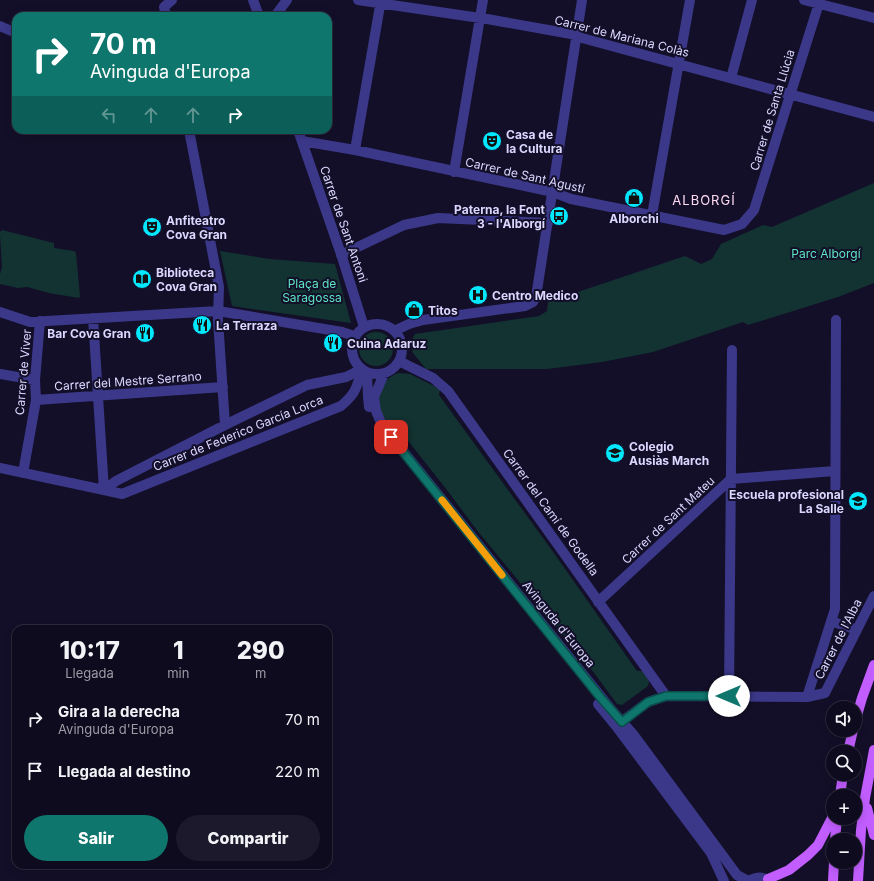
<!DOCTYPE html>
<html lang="es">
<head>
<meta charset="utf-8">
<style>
  :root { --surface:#0e0b1f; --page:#1c192c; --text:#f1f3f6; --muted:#9b9ba4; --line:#2e2b3d; --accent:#0f766e }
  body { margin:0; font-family:Inter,sans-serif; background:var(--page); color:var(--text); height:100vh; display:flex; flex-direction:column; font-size:15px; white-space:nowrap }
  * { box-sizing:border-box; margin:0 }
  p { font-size:13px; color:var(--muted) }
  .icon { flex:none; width:22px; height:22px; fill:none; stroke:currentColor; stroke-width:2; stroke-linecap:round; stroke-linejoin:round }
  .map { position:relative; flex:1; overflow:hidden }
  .side { position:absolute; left:12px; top:625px; width:320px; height:244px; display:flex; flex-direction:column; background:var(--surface); border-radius:12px; box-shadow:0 2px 10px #0003,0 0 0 1px var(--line) }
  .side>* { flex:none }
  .banner { position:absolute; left:12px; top:12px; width:320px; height:122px; border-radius:12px; box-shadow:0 2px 10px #0003,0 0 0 1px var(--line); background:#0f766e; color:#fff; overflow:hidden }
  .tools { position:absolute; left:826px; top:701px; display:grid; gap:8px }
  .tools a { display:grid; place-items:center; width:36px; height:36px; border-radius:50%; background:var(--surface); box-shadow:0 2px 10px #0003,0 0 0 1px var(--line); font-size:20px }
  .pin { position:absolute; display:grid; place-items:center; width:34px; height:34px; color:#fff; margin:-17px; border-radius:8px; box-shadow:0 2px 6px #0006 }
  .me { position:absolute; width:44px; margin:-22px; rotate:270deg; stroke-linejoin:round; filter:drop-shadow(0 0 3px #0008) }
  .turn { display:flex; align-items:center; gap:14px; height:84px; padding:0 12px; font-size:18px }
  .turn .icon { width:52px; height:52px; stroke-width:2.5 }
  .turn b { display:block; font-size:28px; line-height:34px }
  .lanes { display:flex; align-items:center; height:38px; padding:0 12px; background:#0003; justify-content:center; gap:20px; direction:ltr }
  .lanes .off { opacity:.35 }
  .eta { display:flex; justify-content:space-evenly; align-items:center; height:68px; text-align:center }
  .eta b { font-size:24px; font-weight:800; line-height:28px }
  .button { display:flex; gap:8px; margin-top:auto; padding:8px 12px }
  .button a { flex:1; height:46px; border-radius:24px; background:var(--accent); color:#fff; font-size:16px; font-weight:800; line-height:46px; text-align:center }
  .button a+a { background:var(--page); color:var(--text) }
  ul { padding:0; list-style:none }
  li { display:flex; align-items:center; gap:12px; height:52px; padding:0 12px }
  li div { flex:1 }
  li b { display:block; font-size:15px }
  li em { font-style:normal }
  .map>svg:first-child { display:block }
  .green { fill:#123332 }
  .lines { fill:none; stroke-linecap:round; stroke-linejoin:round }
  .minor { stroke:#3b388a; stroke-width:10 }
  .major { stroke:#c25eff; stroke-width:10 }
  .route-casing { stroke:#0a4d48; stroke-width:10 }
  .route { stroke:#0f766e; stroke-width:7 }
  .slow { stroke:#f59e0b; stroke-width:7 }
  .labels { text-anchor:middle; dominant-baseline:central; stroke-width:4; stroke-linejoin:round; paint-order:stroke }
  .street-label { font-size:12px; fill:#dbd7ff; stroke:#130f29 }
  .poi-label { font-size:12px; font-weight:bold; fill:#dbd7ff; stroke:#130f29; text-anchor:start }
  .park-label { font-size:12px; fill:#5de5c2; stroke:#130f29 }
  .neighbourhood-label { font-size:13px; letter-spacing:1px; fill:#ffd9f1; stroke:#130f29 }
</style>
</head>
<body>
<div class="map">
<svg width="874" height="881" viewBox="0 0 874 881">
  <rect width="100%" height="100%" fill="#130f29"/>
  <!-- green -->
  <path class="green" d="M874 183V283L838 297 748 325 743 322 653 352 602 362 547 369H426L413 353 410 343 415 334 539 316 547 311 548 302 685 256 701 264 712 259 721 244 763 225 772 227Z
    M2 230 54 243V248L74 251 76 253 80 296 79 298 49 293 27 287 18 288 0 284V274L2 267 0 235V232Z
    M220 251 270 259 335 264 351 323 232 306Z
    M359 349a17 17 0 1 1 34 0a17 17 0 1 1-34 0Z
    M398 373 410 374 440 389 439 395 551 549 637 671H642L645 673 648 679 649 682 648 686 622 705 617 704 595 674 476 529 447 490 397 427H391C385 419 377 409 378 399 379 396 381 392 382 390 385 380 389 377 398 373Z"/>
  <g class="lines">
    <!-- minor -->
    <path class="minor" d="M253 0 259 16
      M358 0 487 19 571 34 582 38 874 117
      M804 0 874 18
      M166 16 164 7 172 0
      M275 16 287 0
      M0 26 16 33
      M731 78 752 0
      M189 130 219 287 218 320 225 425
      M298 130 342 257 364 327
      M302 141 355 150 553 192 571 199 724 230 742 224 754 210 820 0
      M355 150 381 0
      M454 172 483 0
      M652 215 690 0
      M341 255 404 225 438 218 548 223
      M0 312 30 322 218 311 342 332 354 336
      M93 318 104 490
      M352 349a25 25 0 1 1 50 0a25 25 0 1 1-50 0Z
      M394 331 409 324 423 320 525 306 533 302 536 297 582 0
      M399 361 433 378 448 391 666 696
      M367 373 368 397 369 407
      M0 374 35 380
      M384 374 374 397 376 411 382 425 610 708 633 734 737 875 748 881
      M36 400 223 387
      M0 468 104 490 122 494 341 406C356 393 356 389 362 370
      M23 473 36 400 35 380 40 321
      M104 490 116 481 225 425 307 385 346 377 352 374 361 369
      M598 602 731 479 835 471
      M831 621 857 630
      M729 696 732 350
      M807 697 835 609 836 320
      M598 704 616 726 711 853 724 881
      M617 725 648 702 666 696 807 697 825 693 874 596
      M749 881C756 877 763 876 770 881"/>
    <!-- major -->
    <path class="major" d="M855 722 862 698 874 665
      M848 752 853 730
      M840 796 843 774
      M867 808 874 835
      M835 840 837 818
      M768 879 789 870 808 855 818 845 833 816
      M833 881 834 862
      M858 881 861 830 865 798 874 750"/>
  </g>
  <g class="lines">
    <!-- route casing -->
    <g class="route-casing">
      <path id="route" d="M391 437 600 697 622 722 648 702 666 696H729"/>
    </g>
    <!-- route -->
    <use href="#route" class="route"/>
    <!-- slow -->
    <path class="slow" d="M442 500 502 575"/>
  </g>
  <!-- icons -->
  <defs>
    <g id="theatre-disc" transform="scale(1)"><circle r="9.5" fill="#03e7ff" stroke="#130f29"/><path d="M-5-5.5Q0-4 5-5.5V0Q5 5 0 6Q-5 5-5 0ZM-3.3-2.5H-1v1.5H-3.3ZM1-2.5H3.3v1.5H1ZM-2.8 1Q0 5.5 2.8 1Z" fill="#111"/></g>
    <g id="shop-disc" transform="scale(1)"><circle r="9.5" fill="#03e7ff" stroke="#130f29"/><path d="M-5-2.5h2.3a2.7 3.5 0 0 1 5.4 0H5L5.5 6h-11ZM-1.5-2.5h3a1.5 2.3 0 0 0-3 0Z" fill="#111"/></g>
    <g id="bus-disc" transform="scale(1)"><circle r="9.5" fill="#03e7ff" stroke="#130f29"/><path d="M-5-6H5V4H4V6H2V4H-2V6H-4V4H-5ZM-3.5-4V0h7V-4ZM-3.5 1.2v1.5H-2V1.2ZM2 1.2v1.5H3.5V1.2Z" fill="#111"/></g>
    <g id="library-disc" transform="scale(1)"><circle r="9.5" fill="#03e7ff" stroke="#130f29"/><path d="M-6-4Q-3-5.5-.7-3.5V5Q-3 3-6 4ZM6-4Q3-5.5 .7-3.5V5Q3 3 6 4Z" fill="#111"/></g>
    <g id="hospital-disc" transform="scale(1)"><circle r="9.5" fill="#03e7ff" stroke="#130f29"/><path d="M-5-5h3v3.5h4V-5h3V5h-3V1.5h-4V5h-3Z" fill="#111"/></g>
    <g id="restaurant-disc" transform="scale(1)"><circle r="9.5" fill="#03e7ff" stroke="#130f29"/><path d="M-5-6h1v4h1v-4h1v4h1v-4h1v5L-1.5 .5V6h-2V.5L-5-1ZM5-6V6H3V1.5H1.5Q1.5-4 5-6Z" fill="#111"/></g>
    <g id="school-disc" transform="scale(1)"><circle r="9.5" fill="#03e7ff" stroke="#130f29"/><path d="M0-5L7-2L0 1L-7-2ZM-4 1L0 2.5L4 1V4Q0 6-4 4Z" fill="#111"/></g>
  </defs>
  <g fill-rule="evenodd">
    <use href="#theatre-disc" x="492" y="141"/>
    <use href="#shop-disc" x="634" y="198"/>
    <use href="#bus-disc" x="559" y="216"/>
    <use href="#theatre-disc" x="152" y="227"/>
    <use href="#library-disc" x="142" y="279"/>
    <use href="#hospital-disc" x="478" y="295"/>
    <use href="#shop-disc" x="414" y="310"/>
    <use href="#restaurant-disc" x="202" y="325"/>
    <use href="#restaurant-disc" x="145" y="333"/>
    <use href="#restaurant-disc" x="333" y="343"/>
    <use href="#school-disc" x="615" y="453"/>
    <use href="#school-disc" x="858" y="501"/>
  </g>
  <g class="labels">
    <!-- street labels -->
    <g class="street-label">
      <text transform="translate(622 36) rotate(14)">Carrer de Mariana Colàs</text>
      <text transform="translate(772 110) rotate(-73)">Carrer de Santa Llúcia</text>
      <text transform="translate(525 175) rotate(13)">Carrer de Sant Agustí</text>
      <text transform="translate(344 224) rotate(71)">Carrer de Sant Antoni</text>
      <text transform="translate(23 372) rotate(-85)">Carrer de Viver</text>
      <text transform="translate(128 381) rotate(-4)">Carrer del Mestre Serrano</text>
      <text transform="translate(238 433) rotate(-22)">Carrer de Federico García Lorca</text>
      <text transform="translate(551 512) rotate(54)">Carrer del Camí de Godella</text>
      <text transform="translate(668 520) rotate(-43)">Carrer de Sant Mateu</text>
      <text transform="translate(559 624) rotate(51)">Avinguda d'Europa</text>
      <text transform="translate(838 639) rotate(-63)">Carrer de l'Alba</text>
    </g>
    <!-- poi labels -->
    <g class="poi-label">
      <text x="506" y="134">Casa de<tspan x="506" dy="14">la Cultura</tspan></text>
      <text x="545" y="209" text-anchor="end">Paterna, la Font<tspan x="545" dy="14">3 - l'Alborgí</tspan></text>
      <text x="634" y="218" text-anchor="middle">Alborchi</text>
      <text x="166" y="220">Anfiteatro<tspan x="166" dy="14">Cova Gran</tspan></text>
      <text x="156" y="272">Biblioteca<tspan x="156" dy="14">Cova Gran</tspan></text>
      <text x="492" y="295">Centro Medico</text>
      <text x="428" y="310">Titos</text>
      <text x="216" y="325">La Terraza</text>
      <text x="131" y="333" text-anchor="end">Bar Cova Gran</text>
      <text x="347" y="343">Cuina Adaruz</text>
      <text x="629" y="446">Colegio<tspan x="629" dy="14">Ausiàs March</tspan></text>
      <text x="844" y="494" text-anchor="end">Escuela profesional<tspan x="844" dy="14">La Salle</tspan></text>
    </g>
    <!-- park labels -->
    <g class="park-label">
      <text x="826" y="253">Parc Alborgí</text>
      <text x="312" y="283">Plaça de<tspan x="312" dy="14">Saragossa</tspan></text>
    </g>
    <!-- neighbourhood labels -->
    <g class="neighbourhood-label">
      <text x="704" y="200">ALBORGÍ</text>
    </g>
  </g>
</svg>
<div class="tools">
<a><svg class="icon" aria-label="sound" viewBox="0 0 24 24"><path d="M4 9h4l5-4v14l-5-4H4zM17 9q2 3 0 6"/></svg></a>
<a><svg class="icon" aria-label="search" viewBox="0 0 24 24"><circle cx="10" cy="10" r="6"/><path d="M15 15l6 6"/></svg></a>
<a>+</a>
<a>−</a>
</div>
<div class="pin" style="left:391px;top:437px;background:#d93025"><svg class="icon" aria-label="arrive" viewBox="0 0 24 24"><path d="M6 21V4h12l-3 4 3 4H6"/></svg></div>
<svg class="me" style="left:729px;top:696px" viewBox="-20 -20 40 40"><circle r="19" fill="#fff"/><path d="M0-13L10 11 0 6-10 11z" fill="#0f766e"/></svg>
<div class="banner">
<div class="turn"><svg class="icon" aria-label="right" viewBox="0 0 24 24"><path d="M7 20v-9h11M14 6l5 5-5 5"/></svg><div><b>70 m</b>Avinguda d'Europa</div></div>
<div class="lanes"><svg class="icon off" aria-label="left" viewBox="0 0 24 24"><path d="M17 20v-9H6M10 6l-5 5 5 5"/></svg><svg class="icon off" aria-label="ahead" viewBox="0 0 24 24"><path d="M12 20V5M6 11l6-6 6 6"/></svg><svg class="icon off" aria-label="ahead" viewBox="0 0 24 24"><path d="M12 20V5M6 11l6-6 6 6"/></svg><svg class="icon" aria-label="right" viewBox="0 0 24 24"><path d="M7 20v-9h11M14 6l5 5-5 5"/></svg></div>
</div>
<section class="side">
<div class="eta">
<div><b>10:17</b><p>Llegada</p></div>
<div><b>1</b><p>min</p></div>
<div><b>290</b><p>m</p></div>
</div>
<ul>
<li><svg class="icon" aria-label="right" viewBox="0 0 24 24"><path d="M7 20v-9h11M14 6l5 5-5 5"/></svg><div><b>Gira a la derecha</b><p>Avinguda d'Europa</p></div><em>70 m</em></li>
<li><svg class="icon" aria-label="arrive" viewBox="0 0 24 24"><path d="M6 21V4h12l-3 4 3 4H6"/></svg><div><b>Llegada al destino</b></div><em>220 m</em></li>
</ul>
<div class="button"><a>Salir</a><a>Compartir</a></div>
</section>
</div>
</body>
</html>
